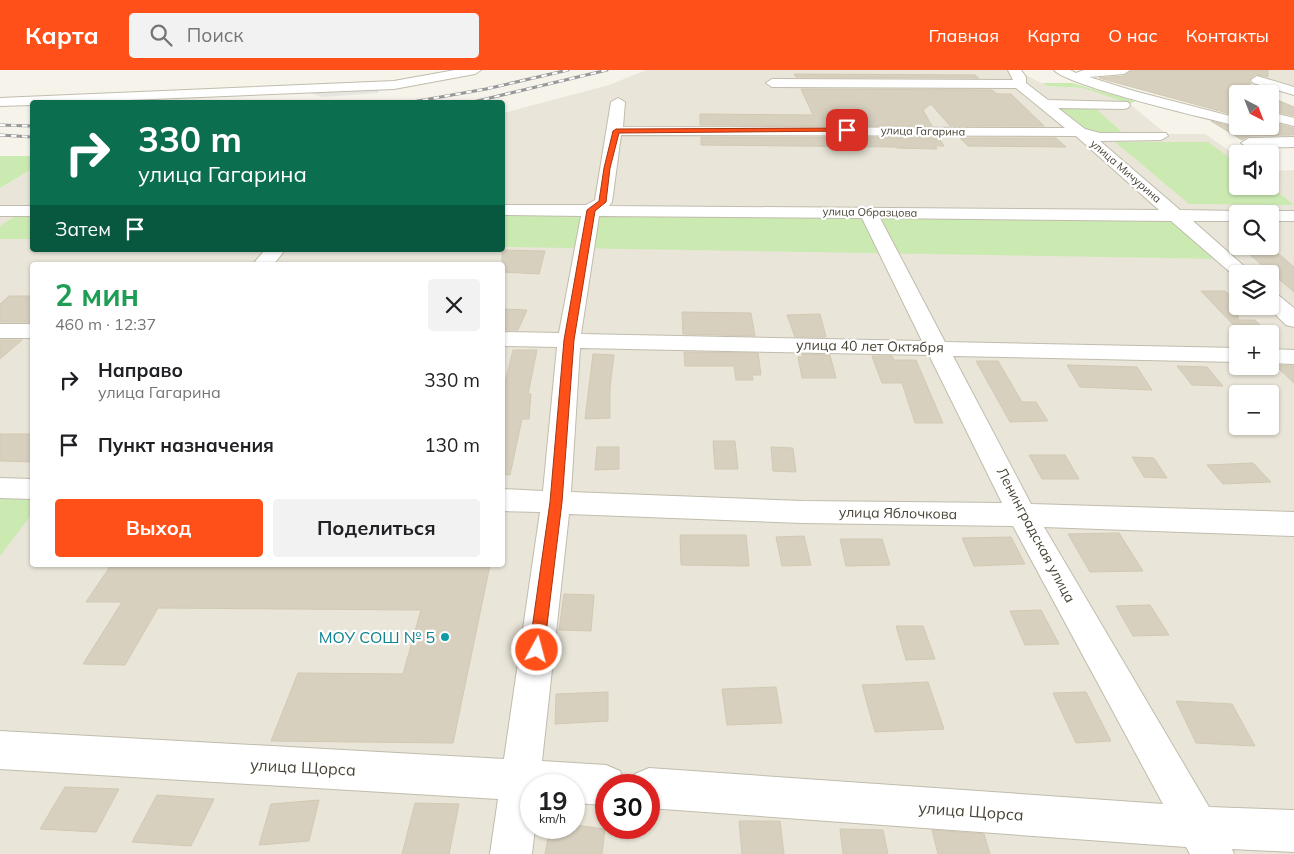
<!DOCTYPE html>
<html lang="ru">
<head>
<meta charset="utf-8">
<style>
  :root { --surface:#fff; --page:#f2f2f2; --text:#202124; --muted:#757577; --accent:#fe5018 }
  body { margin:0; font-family:Mulish,sans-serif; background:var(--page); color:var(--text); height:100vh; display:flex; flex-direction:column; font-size:19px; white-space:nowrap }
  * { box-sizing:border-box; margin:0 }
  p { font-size:16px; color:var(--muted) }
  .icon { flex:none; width:28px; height:28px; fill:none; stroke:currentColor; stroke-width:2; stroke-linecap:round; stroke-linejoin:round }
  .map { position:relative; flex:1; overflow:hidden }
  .details { position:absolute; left:30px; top:192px; width:475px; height:305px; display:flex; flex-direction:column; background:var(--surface); border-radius:5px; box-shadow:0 1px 4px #0004 }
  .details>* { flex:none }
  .top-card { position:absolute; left:30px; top:30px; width:475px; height:152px; border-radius:5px; box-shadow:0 1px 4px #0004; background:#0b6e4f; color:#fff; overflow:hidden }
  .needle { width:32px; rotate:138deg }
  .fabs { position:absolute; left:1229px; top:15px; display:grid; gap:10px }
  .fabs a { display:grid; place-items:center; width:50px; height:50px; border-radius:5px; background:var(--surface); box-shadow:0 1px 4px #0004; font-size:25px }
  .speed { position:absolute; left:520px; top:704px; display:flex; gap:10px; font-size:25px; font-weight:700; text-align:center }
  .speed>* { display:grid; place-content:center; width:65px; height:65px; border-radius:50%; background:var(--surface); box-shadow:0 1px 4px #0004; line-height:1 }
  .speed small { font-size:12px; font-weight:400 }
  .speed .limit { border:8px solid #d22; background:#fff; color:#111 }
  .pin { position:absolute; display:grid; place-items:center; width:42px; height:42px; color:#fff; margin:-21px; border-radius:10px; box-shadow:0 2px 8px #0006 }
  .me { position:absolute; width:55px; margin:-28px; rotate:7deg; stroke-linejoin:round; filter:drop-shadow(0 0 4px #0008) }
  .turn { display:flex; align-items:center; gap:18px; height:105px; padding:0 25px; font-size:22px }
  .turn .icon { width:65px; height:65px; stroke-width:2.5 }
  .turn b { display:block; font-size:35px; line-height:42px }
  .then { display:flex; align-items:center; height:48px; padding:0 25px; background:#0003; gap:10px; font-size:19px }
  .round { display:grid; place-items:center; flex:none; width:52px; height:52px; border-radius:5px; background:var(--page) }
  .headline { display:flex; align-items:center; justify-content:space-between; height:85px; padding:0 25px }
  h1 { font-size:30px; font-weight:700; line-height:38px; color:#1e9e55 }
  .primary-button { display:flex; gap:10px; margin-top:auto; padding:10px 25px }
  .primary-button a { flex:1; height:58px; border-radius:5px; background:var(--accent); color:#fff; font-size:20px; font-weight:700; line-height:58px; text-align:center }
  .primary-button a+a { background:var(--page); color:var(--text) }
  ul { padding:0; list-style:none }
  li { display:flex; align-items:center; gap:15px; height:65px; padding:0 25px }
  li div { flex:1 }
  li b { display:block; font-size:19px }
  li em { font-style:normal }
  header { display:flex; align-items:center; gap:30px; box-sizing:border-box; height:70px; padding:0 25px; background:var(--accent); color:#fff }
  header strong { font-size:24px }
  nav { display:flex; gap:28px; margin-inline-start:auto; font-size:18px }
  .search { width:350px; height:45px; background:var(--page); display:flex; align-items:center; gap:12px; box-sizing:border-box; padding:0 18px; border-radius:5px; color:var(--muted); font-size:19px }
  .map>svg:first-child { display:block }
  .residential { fill:#e9e5d8; fill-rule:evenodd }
  .green { fill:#cbeab2 }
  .parking { fill:#e7e5e1 }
  .building { fill:#d7d0bf; stroke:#d2c9b2 }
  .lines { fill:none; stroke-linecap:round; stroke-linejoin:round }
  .minor-casing { stroke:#c1bcac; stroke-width:2 }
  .minor { fill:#fff; fill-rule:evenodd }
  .rail-casing { stroke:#989898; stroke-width:3 }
  .rail { stroke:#fff; stroke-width:2; stroke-dasharray:5.5; stroke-linecap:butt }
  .route { fill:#fe5018; stroke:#a53410 }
  .culture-dot { fill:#0f9aa8; stroke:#fff; stroke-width:2 }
  .labels { text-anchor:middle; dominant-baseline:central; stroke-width:4.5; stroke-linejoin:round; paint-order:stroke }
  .far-street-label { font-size:11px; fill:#494437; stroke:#fff }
  .street-label { font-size:14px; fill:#494437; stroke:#fff }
  .near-culture-label { font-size:16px; fill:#0d838f; stroke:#fff; text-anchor:end }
  .near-street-label { font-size:16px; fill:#494437; stroke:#fff }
</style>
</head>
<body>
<header>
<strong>Карта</strong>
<div class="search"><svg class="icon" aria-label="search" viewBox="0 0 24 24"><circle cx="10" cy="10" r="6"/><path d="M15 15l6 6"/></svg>Поиск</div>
<nav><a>Главная</a><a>Карта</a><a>О нас</a><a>Контакты</a></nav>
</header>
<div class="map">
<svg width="1294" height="784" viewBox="0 0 1294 784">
  <rect width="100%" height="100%" fill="#f5f3ea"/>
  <!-- residential -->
  <path class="residential" d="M646 0H1016L1047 16 1083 18 1130 34 1166 64H1205L1237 86 1238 116H1270V101L1294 100V784H0V118L32 99V180H502L503 43 609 15ZM1238 144H1270V176H1238ZM32 195H502V495H32ZM1238 204H1270V236H1238ZM1238 264H1270V296H1238ZM1238 324H1270V356H1238ZM531 715H574V758H531ZM606 715H649V758H606Z
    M1230 0H1294V20Z"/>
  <!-- green -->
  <path class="green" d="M1042 13H1072L1135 31 1130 34 1083 18 1047 16Z
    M1056 37 1095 38 1124 64 1089 63Z
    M1115 72H1208L1237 93 1238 116H1270L1294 135 1189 134Z
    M0 86H32V99L0 118Z
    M503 140 1177 145 1227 189 503 177Z
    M23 141H32V169H0V156Z
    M0 418 32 419V444L0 486Z"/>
  <!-- parking -->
  <path class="parking" d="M378 11V23L323 27 312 24 318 14Z"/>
  <!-- building -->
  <path class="building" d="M1132 0H1268V7L1256 4 1249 10 1251 14 1240 15 1261 24H1238V46L1099 8 1124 6Z
    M794 4 975 5 979 8 796 7Z
    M801 19 992 20 997 24H1011L1044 56H950L931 34 923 40 932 56 700 55V44L813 45Z
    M1270 27 1294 37V46L1270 40Z
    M1211 51 1238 58 1270 56V52L1294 58V65L1249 66 1242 70Z
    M701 67 939 68 944 76H935L937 79 897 78 896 77 701 75Z
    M960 68H1056L1066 77 968 76Z
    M502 180 545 181 539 204 502 202Z
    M1249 184H1279L1294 197V222Z
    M1201 221H1225L1238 232V250H1255L1269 264H1242Z
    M9 226H32V252H0V234Z
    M502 239 527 240 518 260H502Z
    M682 242 751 243 755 266 683 264Z
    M820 244 826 267H795L787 245Z
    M0 270H22L0 289Z
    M513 280H537L528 324H531L529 349H522L510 405 502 404V325Z
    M684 282 758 283 761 305H752L753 310H736L734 296H685Z
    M593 284 614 285 610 317V348L585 349Z
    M802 284 830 285 836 308H802L798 287H803Z
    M872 286H892L894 290H916L943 353H915L902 313H882Z
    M976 291H998L1022 332H1036L1048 351 1010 352Z
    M1067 295 1137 297 1152 320 1080 317Z
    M1275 295 1294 296V313Z
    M1177 296 1207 297 1223 316 1192 315Z
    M0 364H32V392L0 391Z
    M713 371H735L738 399H715Z
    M597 377H619V399L595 400Z
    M771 377 793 378 796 402 773 401Z
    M1029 385H1065L1079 409H1042Z
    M1132 387 1154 388 1167 408 1144 407Z
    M1253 393 1271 412 1223 414 1207 395Z
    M1119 463 1143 501 1090 502 1068 464Z
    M680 465H746L749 496 681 495Z
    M804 466 811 495 782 496 776 467Z
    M1011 467 1025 494 974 496 962 468Z
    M840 469H882L890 495 846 496Z
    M111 495H490L453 673 271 671 298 603 403 604 421 540 158 538 125 595 83 594 122 532H86Z
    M564 524 594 525 591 561 559 560Z
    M1150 535 1169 565 1133 566 1116 536Z
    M1041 540 1059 574 1025 575 1010 541Z
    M896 556H923L935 589 906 590Z
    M928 612 944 659 875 662 862 615Z
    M776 617 782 653 727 655 722 619Z
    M608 622V651L555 654 556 624Z
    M1086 622 1111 671 1076 673 1053 623Z
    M1176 631 1232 634 1255 676 1196 673Z
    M65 717 119 719 96 762 40 759Z
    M157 725 214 729 191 776 132 772Z
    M319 730 309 771 259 775 271 734Z
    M415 733 459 734 449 784H402Z
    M739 751H780L784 784H742Z
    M574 755 605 759 602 784H545L550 758H574Z
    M840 759 883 760 888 784H843Z
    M932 760 984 764 990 784H938Z"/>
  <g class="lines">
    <!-- minor casing -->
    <g class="minor-casing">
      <path id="minor" d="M455 0H481L475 4 394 19 81 32H32V35L0 36V28L394 11Z
        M1008 0H1021L1026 7V13L1048 30 1128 32 1130 35 1128 38 1123 39 1058 38 1085 59 1100 63H1166L1168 66 1161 70 1100 71 1180 140 1238 141 1245 144H1238V151H1193L1253 204H1238V209L1171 151 880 148 945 272 1238 278V292L953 286 1031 434 1294 442V466L1044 457 1209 737 1294 740V782L1232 779 1234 784H1190L1186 777 649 738V715H630L635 704 649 698 1163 734 1013 456 802 453 569 444 542 691 606 695 620 701 626 715H606V735L574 733V715H531V758H535L532 784H490L498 729 0 699V661L504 689 540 442 502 441V419L543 421 557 277 502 276V262L559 263 581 146 502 145V135H586L595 130 611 32 618 28 625 32 623 57 1065 58 1016 18 772 17 766 13 772 9 1013 10ZM621 65 1076 66 1159 140 609 136 612 132ZM599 146 862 148 922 271 581 264ZM580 278 929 285 1002 433 802 431 571 422Z
        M1054 0H1070L1076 3 1084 0H1130L1124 4 1089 7 1134 21 1238 48V56C1209 49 1067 16 1054 0Z
        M1257 6 1294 17V25L1253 13 1251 10Z
        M1270 42 1294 48V56L1270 50Z
        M1294 67V77L1249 78 1241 73 1249 68Z
        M0 136H32V146H0Z
        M1270 141H1294V151H1270V144H1263Z
        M265 180H285L273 195H252Z
        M1270 222 1277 224 1294 238V257L1286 255 1267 236H1270Z
        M0 254H32V268H0Z
        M1270 279 1294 280V294L1270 293Z
        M0 408 32 409V429L0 428Z"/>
    </g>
    <!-- minor -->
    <use href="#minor" class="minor"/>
    <!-- rail casing -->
    <g class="rail-casing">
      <path id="rail" d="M412 32 486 19 568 0
        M473 32 607 0
        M0 55 32 56
        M0 65 32 67"/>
    </g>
    <!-- rail -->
    <use href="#rail" class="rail"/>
  </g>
  <!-- route -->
  <path class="route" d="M847 58 850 61 619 63 610 98 606 132 595 141 574 270 562 432 544 580 542 584 537 586 532 584 529 580 550 432 564 270 587 140 599 131 604 98 613 61 616 59Z"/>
  <!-- markers -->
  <circle class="culture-dot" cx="445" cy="567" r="5"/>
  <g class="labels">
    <!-- far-street labels -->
    <g class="far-street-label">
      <text transform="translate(923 61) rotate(1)">улица Гагарина</text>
      <text transform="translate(1126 101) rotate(41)">улица Мичурина</text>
      <text transform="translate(870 142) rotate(1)">улица Образцова</text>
    </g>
    <!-- street labels -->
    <g class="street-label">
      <text transform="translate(870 276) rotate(1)">улица 40 лет Октября</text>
      <text transform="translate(898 443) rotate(1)">улица Яблочкова</text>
      <text transform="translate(1036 465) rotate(62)">Ленинградская улица</text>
    </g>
    <!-- near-culture labels -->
    <g class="near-culture-label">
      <text x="435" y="567">МОУ СОШ № 5</text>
    </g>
    <!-- near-street labels -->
    <g class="near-street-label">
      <text transform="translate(303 697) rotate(3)">улица Щорса</text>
      <text transform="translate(971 741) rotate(4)">улица Щорса</text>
    </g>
  </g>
</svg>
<div class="fabs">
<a><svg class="needle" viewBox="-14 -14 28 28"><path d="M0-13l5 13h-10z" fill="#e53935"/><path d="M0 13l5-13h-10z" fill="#757577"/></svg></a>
<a><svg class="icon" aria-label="sound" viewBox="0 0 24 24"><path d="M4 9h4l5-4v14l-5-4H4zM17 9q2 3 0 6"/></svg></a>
<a><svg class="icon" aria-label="search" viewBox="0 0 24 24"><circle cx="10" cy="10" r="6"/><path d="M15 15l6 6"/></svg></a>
<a><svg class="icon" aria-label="layers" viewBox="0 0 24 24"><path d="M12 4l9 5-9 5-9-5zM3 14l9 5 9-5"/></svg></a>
<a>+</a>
<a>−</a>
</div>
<div class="speed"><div>19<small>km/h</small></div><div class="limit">30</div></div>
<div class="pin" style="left:847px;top:60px;background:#d93025"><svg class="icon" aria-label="arrive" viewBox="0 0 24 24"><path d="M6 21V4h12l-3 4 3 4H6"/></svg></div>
<svg class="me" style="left:537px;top:580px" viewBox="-20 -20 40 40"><circle r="17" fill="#fe5018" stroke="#fff" stroke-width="3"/><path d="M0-11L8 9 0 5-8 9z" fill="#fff"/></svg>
<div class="top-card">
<div class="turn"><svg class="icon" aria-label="right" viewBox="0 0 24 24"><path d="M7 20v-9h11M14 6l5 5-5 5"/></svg><div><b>330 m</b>улица Гагарина</div></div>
<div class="then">Затем<svg class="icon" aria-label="arrive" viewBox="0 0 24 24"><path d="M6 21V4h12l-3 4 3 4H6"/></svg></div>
</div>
<section class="details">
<div class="headline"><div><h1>2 мин</h1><p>460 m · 12:37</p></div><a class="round"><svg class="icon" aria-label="close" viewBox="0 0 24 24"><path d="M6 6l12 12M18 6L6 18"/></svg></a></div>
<ul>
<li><svg class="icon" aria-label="right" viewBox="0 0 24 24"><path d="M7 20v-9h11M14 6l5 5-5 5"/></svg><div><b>Направо</b><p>улица Гагарина</p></div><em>330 m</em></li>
<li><svg class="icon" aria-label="arrive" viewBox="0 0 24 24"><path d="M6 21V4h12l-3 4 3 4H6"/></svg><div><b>Пункт назначения</b></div><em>130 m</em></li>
</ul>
<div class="primary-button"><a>Выход</a><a>Поделиться</a></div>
</section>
</div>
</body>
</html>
